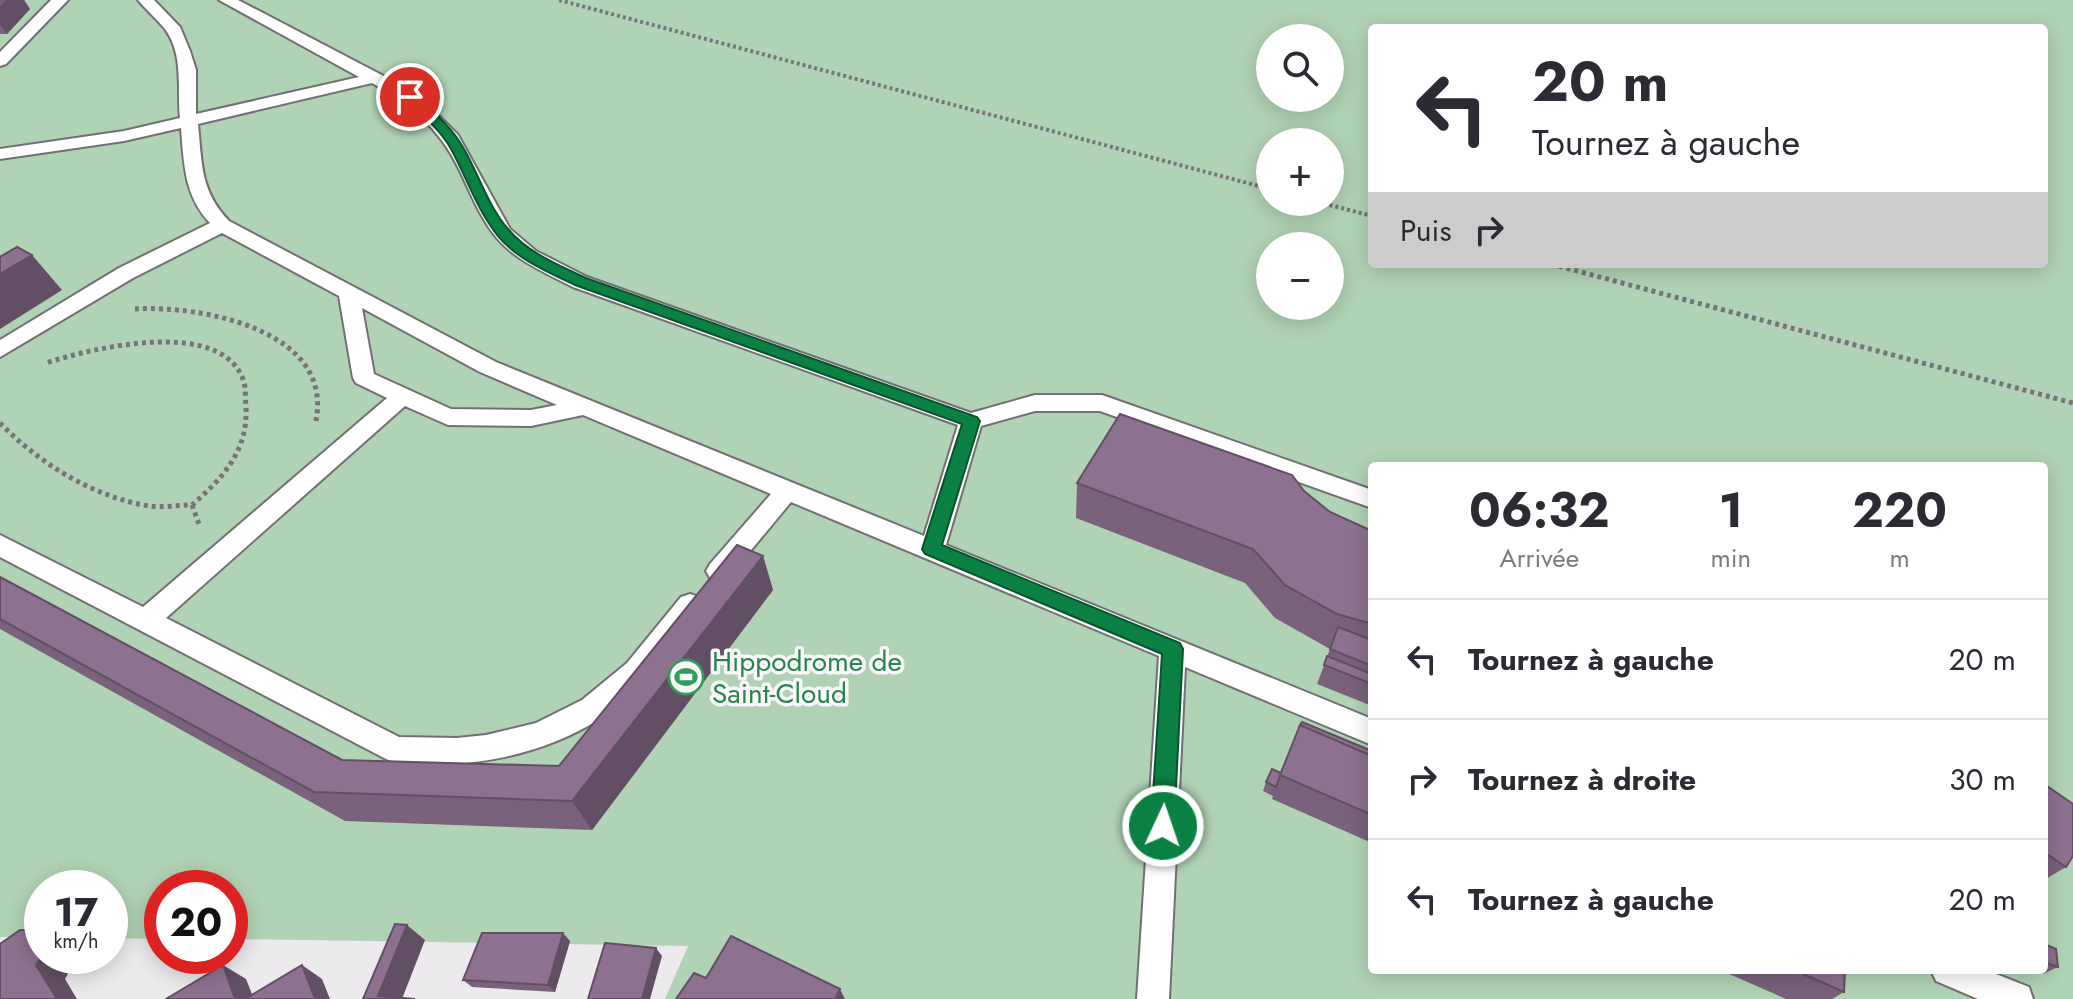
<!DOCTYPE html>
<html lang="fr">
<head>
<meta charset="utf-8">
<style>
  :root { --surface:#fff; --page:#f2f2f3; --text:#2b2b33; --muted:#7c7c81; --line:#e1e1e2 }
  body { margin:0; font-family:Jost,sans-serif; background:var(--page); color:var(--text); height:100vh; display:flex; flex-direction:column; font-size:30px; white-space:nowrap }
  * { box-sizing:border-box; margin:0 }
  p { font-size:26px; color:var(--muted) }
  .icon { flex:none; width:44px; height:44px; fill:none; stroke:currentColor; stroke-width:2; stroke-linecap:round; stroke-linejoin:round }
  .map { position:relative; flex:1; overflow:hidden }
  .details { position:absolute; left:1368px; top:462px; width:680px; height:512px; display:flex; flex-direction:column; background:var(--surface); border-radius:8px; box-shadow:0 4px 20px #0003 }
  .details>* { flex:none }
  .guide { position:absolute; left:1368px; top:24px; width:680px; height:244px; border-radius:8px; box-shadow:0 4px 20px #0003; background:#fff; color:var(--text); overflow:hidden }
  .tools { position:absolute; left:1256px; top:24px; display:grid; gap:16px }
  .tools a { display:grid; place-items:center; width:88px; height:88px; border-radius:50%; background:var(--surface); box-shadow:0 4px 20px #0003; font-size:40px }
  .speed { position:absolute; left:24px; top:870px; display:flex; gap:16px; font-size:40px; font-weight:700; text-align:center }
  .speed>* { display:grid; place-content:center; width:104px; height:104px; border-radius:50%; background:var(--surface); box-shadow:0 4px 20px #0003; line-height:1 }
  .speed small { font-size:20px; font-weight:400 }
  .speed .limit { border:12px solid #d22; background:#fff; color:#111 }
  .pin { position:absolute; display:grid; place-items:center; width:68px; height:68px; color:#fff; margin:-34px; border:4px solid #fff; border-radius:50%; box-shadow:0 2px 8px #0007 }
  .me { position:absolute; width:88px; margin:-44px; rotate:3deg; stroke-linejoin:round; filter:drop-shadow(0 0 6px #0008) }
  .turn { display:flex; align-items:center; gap:28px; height:168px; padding:0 32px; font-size:36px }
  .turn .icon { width:104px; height:104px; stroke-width:2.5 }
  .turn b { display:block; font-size:56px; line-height:68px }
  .then { display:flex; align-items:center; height:76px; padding:0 32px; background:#0003; gap:16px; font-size:30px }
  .eta { display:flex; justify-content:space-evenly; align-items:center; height:136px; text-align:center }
  .eta b { font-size:48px; font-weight:700; line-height:56px }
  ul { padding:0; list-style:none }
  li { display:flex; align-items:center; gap:24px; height:120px; padding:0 32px; border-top:2px solid var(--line) }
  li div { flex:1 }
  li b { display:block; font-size:30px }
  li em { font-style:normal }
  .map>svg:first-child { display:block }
  .green { fill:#b1d3b5; fill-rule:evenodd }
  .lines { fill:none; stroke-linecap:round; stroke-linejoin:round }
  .service-casing { stroke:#726f72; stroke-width:4 }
  .path-far1 { stroke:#777577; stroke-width:4; stroke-dasharray:3 3; stroke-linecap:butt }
  .path { stroke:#777577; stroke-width:5; stroke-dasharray:4 4; stroke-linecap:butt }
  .service { fill:#fff; fill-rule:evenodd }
  .wall { fill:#7a617c }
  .shaded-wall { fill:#634f65 }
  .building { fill:#8e7190; stroke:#634f65; stroke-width:2 }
  .route { fill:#0b8043; stroke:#07532c; stroke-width:2 }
  .labels { text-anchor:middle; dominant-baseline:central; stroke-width:7; stroke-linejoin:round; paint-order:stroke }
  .leisure-label { font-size:28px; fill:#27864d; stroke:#fbf7fb; text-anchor:start }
</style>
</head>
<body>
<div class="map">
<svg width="2073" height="999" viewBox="0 0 2073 999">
  <rect width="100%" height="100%" fill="#edeaed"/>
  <!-- green -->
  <path class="green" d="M0 0H2073V999H665L688 946 230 939V888H162V939L110 938V888H42V937H0ZM1372 28H2044V264H1372ZM1270 38H1330V98H1270ZM1270 142H1330V202H1270ZM1270 246H1330V306H1270ZM1372 466H2044V970H1372Z"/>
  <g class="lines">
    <!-- service casing -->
    <g class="service-casing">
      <path id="service" d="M51 0H68L6 64 0 66V52Z
        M138 0H154L180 27 190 51 196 70V114L359 77 219 0H238L416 93 458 135 510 229 536 251 587 277 971 413 1035 395H1102L1372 490V508L1100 411H1035L981 426 946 545 1372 719V745L1185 667 1169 999H1137L1159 656 791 502 728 578 719 581 710 578 706 571 710 564 771 494 583 415 531 426 448 425 405 406 166 618 399 737 457 738 486 735 536 723 582 700 627 663 681 597 690 594 699 597 703 605 699 613C678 638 660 665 637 689 592 734 528 757 465 763 441 765 409 768 386 759L0 557V535L143 607 387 398 356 383 353 378 339 296 222 233 133 278 0 357V340L119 268 210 223C184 196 184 164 181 128L124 141 0 159V149L124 131 180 118C177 88 184 55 165 29 157 19 146 10 138 0ZM372 83C410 104 439 128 458 167 470 191 479 216 496 237 516 261 546 273 573 287L958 425 924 536 496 362 229 221C200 191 202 163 198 124ZM362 308 480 372 557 405 531 410 451 409 374 374Z
        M1931 970H1986L2029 987 2033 999H1978L1936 981Z"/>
    </g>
    <!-- path-far1 -->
    <path class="path-far1" d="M559 0 1270 189
      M1318 202 1372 216"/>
    <!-- path -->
    <path class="path" d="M1551 264 2073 403
      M135 309C203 305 338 331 315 425
      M0 423C39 463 93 497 149 506 163 508 178 505 192 505 223 478 248 451 246 407 245 400 246 389 244 382 223 316 92 348 46 363
      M192 505 200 527"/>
    <!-- service -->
    <use href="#service" class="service"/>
  </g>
  <!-- wall -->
  <path class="wall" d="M0 0H24L30 9 7 34H0Z
    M1077 483 1304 491 1330 512 1372 531V706L1317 684 1330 649 1275 618 1245 583 1076 518Z
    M763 556 773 590 592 830 345 821 0 629V577L342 760 559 766Z
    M1372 751V843L1272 799 1273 796 1263 791 1266 782 1281 773Z
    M2044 784 2066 867 2044 880Z
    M570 941 555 992 472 987 463 980Z
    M2044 944 2058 967 2043 974 2032 970H2044Z
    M1720 970H1845L1844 992 1832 999H1786Z"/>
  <!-- shaded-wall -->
  <path class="shaded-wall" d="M6 0H24L30 9 7 34 0 24V6Z
    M32 255 62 290 0 329V274Z
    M763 556 773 590 592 830 572 801Z
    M407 925 425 940 402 999 378 996Z
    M563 933 570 941 555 992 548 985Z
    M656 948 662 956 650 999H642Z
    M42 956H78L65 979 77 999H57L36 965Z
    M223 965 246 979 254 999H235Z
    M302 965 322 979 330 999H315Z
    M840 989 845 999H835Z"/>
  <!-- building -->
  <path class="building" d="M17 247 32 255 0 274V257Z
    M1120 414 1292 475 1304 491 1330 512 1372 531V624L1337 614 1285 585 1253 549 1077 483Z
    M737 545 763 556 572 801 314 792 0 619V577L342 760 559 766Z
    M1338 627 1372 640V666L1330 649Z
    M1327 656 1372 674V684L1324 665Z
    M1302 722 1372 751V756L1300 725Z
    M1300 725 1372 756V815L1280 775Z
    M1272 769 1281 773 1276 787 1266 782Z
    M2044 784 2073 804V856L2066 867 2044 852Z
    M395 924 407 925 378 996 415 999H363Z
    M20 930H42V956L36 965 57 999H0V944Z
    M482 933H563L548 985 463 980Z
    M731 936 840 989 835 999H676L694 973 706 978Z
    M605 943 656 948 642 999H588Z
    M2044 944 2056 949 2058 967 2044 962Z
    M223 965 235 999H166Z
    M302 965 315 999H245Z
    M1794 970H1845L1844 992Z"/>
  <!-- route -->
  <path class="route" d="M405 95H414C433 110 452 127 464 149 479 175 488 206 508 229 528 253 558 265 586 278L977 417 980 421 942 545 1180 643 1183 649 1174 826 1171 833 1163 837 1155 833 1151 826 1162 654 925 554 922 549 962 424 575 285C548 272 518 260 498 236 477 210 467 178 451 149 440 129 422 115 405 100Z"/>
  <!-- icons -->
  <defs>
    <g id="stadium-ring" transform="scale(1.8)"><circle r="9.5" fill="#fbf7fb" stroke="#2e9e5b" stroke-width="1.5"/><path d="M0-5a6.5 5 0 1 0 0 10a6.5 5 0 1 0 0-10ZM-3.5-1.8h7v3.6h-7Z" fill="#2e9e5b"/></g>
  </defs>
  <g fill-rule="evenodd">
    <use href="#stadium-ring" x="686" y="677"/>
  </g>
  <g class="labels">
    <!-- leisure labels -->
    <g class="leisure-label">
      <text x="712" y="661">Hippodrome de<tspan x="712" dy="32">Saint-Cloud</tspan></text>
    </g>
  </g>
</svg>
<div class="tools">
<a><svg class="icon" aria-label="search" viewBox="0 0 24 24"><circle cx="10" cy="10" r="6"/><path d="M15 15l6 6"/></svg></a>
<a>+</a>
<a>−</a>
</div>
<div class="speed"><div>17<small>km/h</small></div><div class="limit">20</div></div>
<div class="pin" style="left:410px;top:97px;background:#d93025"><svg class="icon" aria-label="arrive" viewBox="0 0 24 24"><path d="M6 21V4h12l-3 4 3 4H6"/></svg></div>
<svg class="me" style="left:1163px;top:826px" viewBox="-20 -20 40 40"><circle r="17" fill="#0b8043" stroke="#fff" stroke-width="3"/><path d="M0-11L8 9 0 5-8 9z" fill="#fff"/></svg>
<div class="guide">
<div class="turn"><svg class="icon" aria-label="left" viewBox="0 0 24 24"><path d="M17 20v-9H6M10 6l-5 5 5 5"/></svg><div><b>20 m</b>Tournez à gauche</div></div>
<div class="then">Puis<svg class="icon" aria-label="right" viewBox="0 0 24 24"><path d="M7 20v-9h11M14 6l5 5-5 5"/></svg></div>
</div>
<section class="details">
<div class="eta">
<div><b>06:32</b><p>Arrivée</p></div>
<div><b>1</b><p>min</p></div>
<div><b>220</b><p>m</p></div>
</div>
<ul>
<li><svg class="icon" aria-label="left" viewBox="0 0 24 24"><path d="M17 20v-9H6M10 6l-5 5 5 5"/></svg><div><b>Tournez à gauche</b></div><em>20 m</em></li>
<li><svg class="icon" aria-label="right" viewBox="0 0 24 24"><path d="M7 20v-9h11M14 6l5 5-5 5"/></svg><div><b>Tournez à droite</b></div><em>30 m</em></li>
<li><svg class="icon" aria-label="left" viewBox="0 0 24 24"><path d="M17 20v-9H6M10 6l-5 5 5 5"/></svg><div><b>Tournez à gauche</b></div><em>20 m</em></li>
</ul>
</section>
</div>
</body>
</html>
